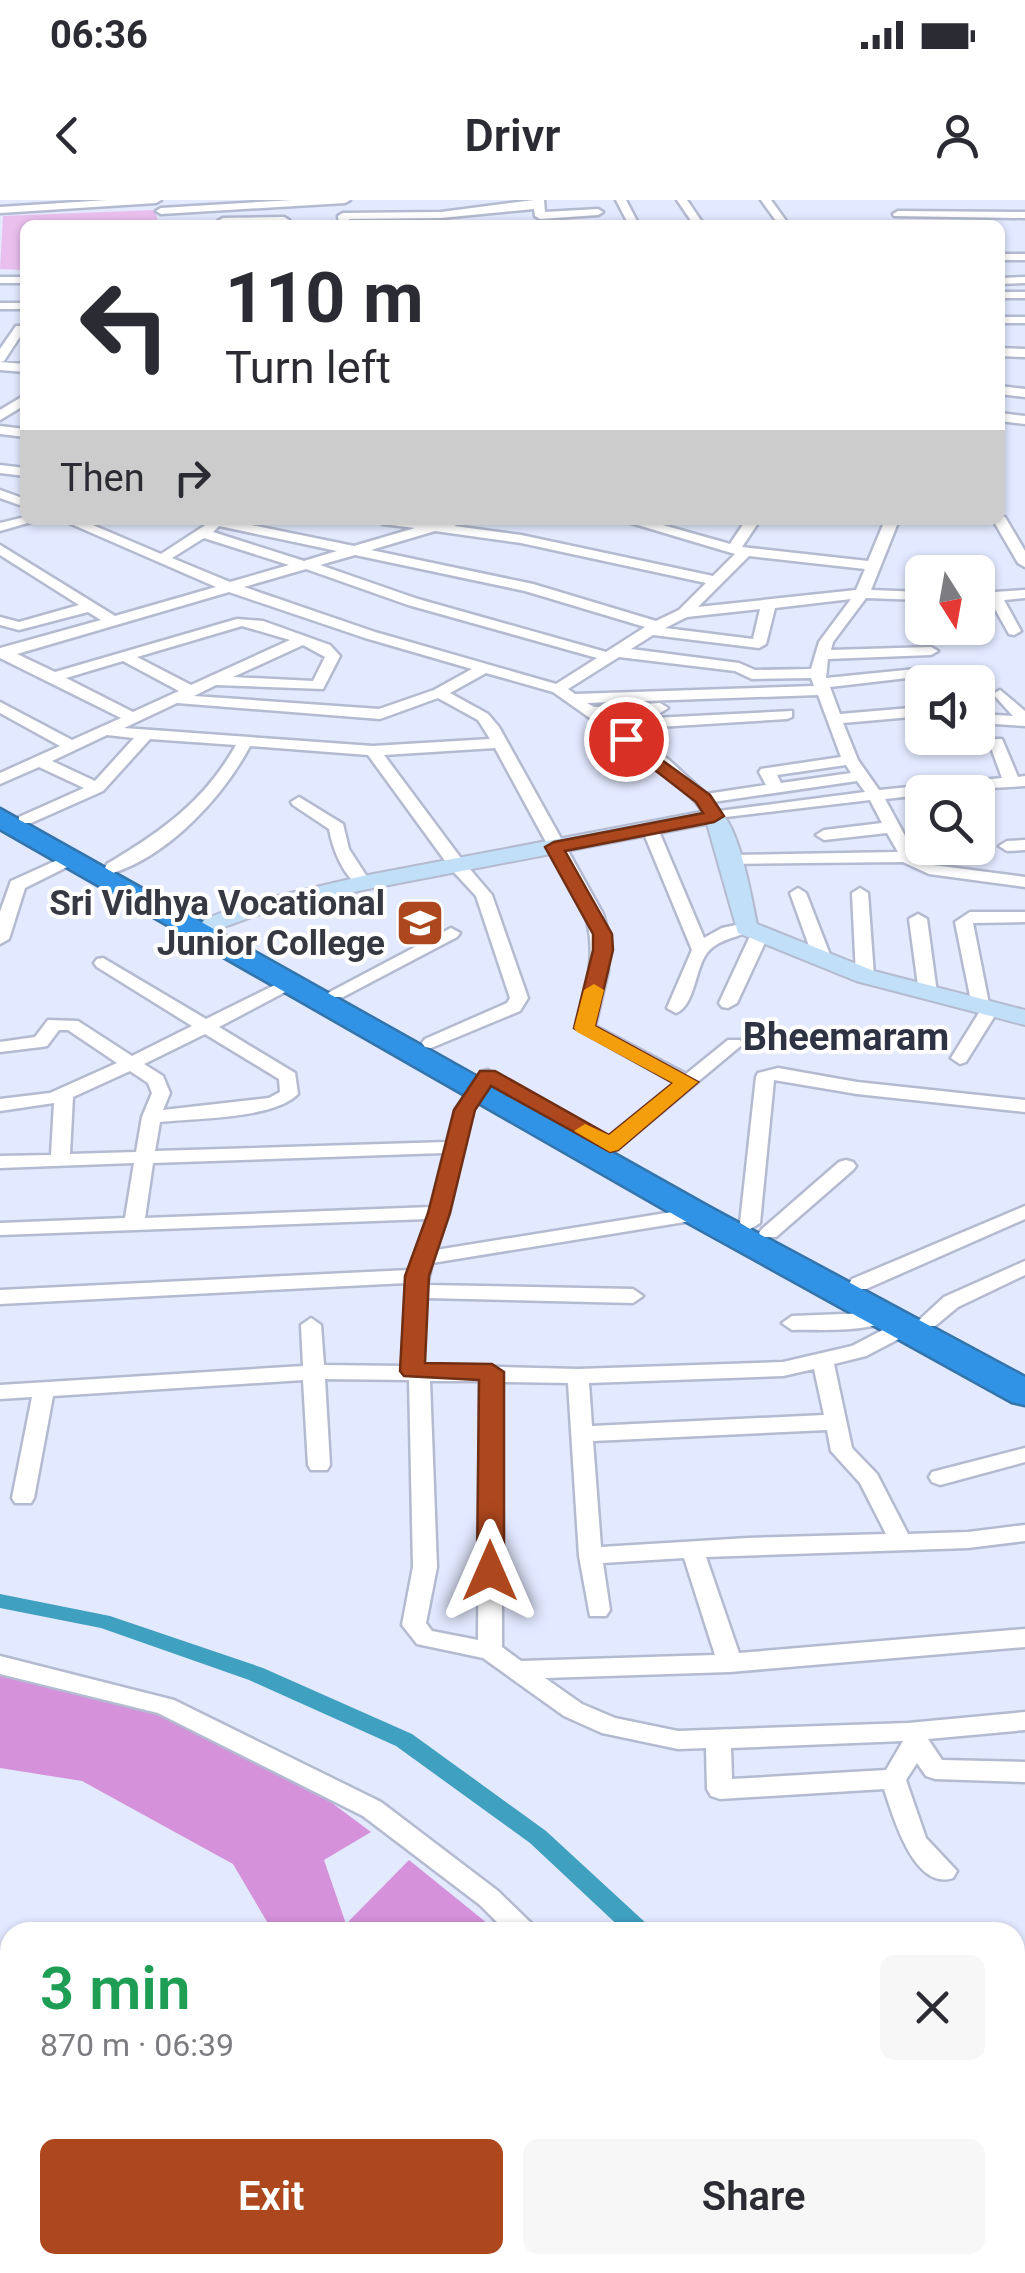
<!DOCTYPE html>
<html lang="en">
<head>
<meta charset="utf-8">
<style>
  :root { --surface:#fff; --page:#f7f7f7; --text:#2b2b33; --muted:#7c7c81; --accent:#ad471d }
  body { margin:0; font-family:Roboto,sans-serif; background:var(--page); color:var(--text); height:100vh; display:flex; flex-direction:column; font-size:38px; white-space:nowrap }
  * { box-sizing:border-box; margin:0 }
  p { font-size:32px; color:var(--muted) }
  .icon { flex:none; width:55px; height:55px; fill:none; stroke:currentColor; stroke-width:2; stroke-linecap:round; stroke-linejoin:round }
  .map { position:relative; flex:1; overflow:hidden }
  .sheet { position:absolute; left:0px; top:1722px; width:1025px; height:352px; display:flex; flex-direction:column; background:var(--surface); border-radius:30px 30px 0 0; box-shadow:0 2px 8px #0004 }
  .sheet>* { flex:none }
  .hud { position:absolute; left:20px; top:20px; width:985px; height:305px; border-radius:15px; box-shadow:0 2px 8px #0004; background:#fff; color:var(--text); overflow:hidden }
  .needle { width:65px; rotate:169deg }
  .fabs { position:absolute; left:905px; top:355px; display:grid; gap:20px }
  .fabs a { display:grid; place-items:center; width:90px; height:90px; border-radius:15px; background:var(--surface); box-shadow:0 2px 8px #0004; font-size:50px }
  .pin { position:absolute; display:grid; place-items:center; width:85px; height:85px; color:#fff; margin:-42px; border:5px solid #fff; border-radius:50%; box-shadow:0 2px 10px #0007 }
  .me { position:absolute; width:110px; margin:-55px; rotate:0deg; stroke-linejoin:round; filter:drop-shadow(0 0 8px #0008) }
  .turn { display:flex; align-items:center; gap:35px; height:210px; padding:0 40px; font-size:45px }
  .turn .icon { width:130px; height:130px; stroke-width:2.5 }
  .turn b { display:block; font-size:70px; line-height:85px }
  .then { display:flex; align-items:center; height:95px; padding:0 40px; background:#0003; gap:20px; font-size:38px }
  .round { display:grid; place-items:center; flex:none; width:105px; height:105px; border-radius:15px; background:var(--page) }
  .summary { display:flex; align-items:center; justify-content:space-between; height:170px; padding:0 40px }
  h1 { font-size:60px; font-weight:600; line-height:75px; color:#1e9e55 }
  .button { display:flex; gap:20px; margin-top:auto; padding:20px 40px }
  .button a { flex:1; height:115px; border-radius:15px; background:var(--accent); color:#fff; font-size:40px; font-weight:600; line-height:115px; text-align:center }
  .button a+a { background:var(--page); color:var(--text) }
  .status { display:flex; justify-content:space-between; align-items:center; height:70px; padding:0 50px; background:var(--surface); direction:ltr }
  .status svg { height:28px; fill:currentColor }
  header { display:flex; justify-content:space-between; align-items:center; height:130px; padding:0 40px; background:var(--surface); font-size:45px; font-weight:600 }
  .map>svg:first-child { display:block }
  .green { fill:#ebbfed }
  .forest { fill:#d591d9 }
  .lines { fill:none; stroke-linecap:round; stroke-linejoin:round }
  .canal { fill:#40a0c0; fill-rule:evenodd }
  .street-casing { stroke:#b4bad0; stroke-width:5 }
  .secondary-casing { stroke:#b4bad0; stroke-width:4 }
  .highway-casing { stroke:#3374ac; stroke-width:5 }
  .street { fill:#fff; fill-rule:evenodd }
  .secondary { fill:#c1dff7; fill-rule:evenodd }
  .highway { fill:#3193e5; fill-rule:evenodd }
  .route { fill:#ad471d; stroke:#702e13; stroke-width:2.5 }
  .slow { fill:#f59e0b }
  .labels { text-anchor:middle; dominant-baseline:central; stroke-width:8; stroke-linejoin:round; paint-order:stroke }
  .poi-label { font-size:35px; font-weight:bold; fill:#363941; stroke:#fff; text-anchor:end }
  .neighbourhood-label { font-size:38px; font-weight:bold; fill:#2e3344; stroke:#fff }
</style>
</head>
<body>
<div class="status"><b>06:36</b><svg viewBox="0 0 49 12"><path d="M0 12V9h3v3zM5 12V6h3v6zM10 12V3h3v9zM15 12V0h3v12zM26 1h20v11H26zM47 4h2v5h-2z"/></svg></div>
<header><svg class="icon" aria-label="back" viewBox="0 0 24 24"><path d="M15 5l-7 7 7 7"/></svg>Drivr<svg class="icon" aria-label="person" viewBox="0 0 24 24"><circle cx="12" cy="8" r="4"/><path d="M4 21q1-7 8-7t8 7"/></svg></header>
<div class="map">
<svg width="1025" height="2073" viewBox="0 0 1025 2073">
  <rect width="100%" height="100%" fill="#e3e9ff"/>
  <!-- green -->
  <path class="green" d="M155 10 159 25H25V70L0 69 3 16Z"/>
  <!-- forest -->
  <path class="forest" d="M0 1471 141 1503 301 1580 371 1632 324 1660 346 1724 409 1660 498 1732H357L347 1726 348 1732H273L233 1664 82 1581 0 1568Z
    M610 2065H831L838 2073H618Z"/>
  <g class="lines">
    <!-- canal -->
    <path class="canal" d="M0 1394 110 1416 263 1468 412 1534 546 1631 648 1725 651 1732H625L530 1643 396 1546 249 1480 101 1428 0 1408Z
      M958 2065H988L992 2073H962Z"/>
    <!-- street casing -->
    <g class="street-casing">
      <path id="street" d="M107 0H161L156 3 0 13V7Z
        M293 0H350L345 3 161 14 156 11 161 8Z
        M534 0H544L545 12 598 9 603 12 598 15 540 19 535 16 534 9 441 18 349 19V25H339L338 16 343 13 441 12Z
        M616 0H626L639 25H629Z
        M677 0H687L704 25H694Z
        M761 0H771L789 25H779Z
        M898 11 1025 12V18L894 16 893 14Z
        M284 17 289 20 288 22 219 25 218 21 223 18Z
        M1000 54H1025V60H1000Z
        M0 77H25V83H0Z
        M1025 77V83L1000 84V78Z
        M1000 92H1025V98H1000Z
        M0 103H25V109H0Z
        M1000 117H1025V123H1000Z
        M16 126H24L25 129 4 161 0 162V149Z
        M1000 148 1025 149V157L1000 156Z
        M0 162 25 164V172L0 170Z
        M1000 186 1025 189V197L1000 194Z
        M25 195V205L0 220V210Z
        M1000 213 1025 216V224L1000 221Z
        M0 226 25 229V237L0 234Z
        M0 265 25 268V276L0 273Z
        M0 290 25 299V307L0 298Z
        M1000 316 1005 317 1025 351V367L1018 363 993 320H1000Z
        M25 317V320H38L0 331V323Z
        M62 320H81L161 354 207 324 201 320H227L354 346 415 328 383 324 376 320 434 323 466 320 454 326 521 335 713 376 735 354 621 320H645L730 344 746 320H760L742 347 868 361 885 320H899L871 390 922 392V400L866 398 833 442 831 450 931 447 938 451 931 455 828 459 826 478 916 469 923 473 916 477 830 487 840 514 922 507V516L843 523 858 560 879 590 1002 578 989 542 992 539H1002L1018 577 1025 576V586L922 592V595L885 599 917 658 933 665 1025 677V687L929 674 903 662 725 664V656L731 655 898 652 887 633 824 640 816 635 824 630 882 623 870 600 709 619 695 601 658 566 553 492 486 473 450 493 488 514 499 527 603 714 607 728 608 771 595 826 686 874 728 840H740L743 844 617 949H603L600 945 603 941 675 883 576 828C586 789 598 754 585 714L495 548 384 555 463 661 492 695 528 798 520 811 431 848 425 847 422 843 425 839 507 803 510 798 476 696 451 669 368 555 250 546C223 597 169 655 113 673L105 668 107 664C161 632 205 601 236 545L150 539 103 591 31 623H19V617L84 588 39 567 0 584V573L60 546 0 513V502L72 540 121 518 0 458V448L101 420 88 412 19 430 0 425V417L19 422 79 405 0 355V345L115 416 216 387ZM219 326 337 351 304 361 213 332ZM435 331 521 343 706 383 679 410 656 421 533 384 371 350ZM204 338 289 365 230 382 172 358ZM355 355 525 391 645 427 606 452 418 399 320 365ZM749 356 865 369 856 390 698 407ZM306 369 408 405 597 458 556 484 375 432 244 387ZM229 392 365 438 472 469 434 490 379 509 194 496 216 485 323 489 340 456 330 445 263 421 237 419 55 472 17 454ZM851 399 819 442 811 469 755 470 739 463 631 449 653 435 759 448 766 444 775 408ZM760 409 753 439 665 428 687 417ZM242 426 290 440 191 485 137 457ZM303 445 325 457 313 481 233 477ZM619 457 735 471 752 479 811 478 814 486 575 494 568 489ZM123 461 179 491 133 512 66 478ZM818 495 841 557 761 569 759 572 766 585 706 594 669 560 626 529 787 519 792 517V511L613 520 606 516 660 513 668 508 660 503 594 507 587 503ZM438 498 478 520 490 539 373 546 124 528 177 503 380 519ZM107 535 134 538 95 581 52 561ZM846 565 851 573 781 583 777 575ZM857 581 865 592 719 611 713 602Z
        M1025 390V398L1004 400 1021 431 1014 435 1009 434 990 400 978 401V393Z
        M1000 490 1025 511V526L978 523V514L1013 516 993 494Z
        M299 597 343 624 349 649 371 683 369 687 363 688C344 679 333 650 329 629L293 605 291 602Z
        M650 624 658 629 704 738 722 728 746 723 755 728C739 739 717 737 705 756 695 772 694 806 676 813L667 808 692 750 642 629Z
        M1025 640V650L1007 651 999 646 1007 641Z
        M73 653 81 658 79 661 25 688 9 739 0 744V712L11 681Z
        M798 688 806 693 832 760 829 764H817L814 760 790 693Z
        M860 688 868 693 874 776 865 781 856 776 852 693Z
        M970 712H1025V722L973 723 989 804 999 809 966 862 960 864 951 858 980 811 972 806 955 722Z
        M918 714 927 719 937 793 928 798 919 793 909 719Z
        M451 728 460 733 457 737 343 797H331L328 793Z
        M759 731 768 736 737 803 728 808 722 807 719 803 750 736Z
        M103 758 206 819 289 778 295 777 304 782 219 827 295 873 298 894C274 919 195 918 160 922L155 951 447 942 455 910 481 872 488 870 497 876 473 910 449 1013 436 1050 697 1008 707 1014 697 1020 432 1063 427 1085 633 1089 643 1096 633 1103 426 1098 423 1165 578 1169 783 1162 852 1146 900 1121H914L917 1126 914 1131 866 1156 834 1164 852 1248 877 1274 908 1334 968 1332 1025 1325V1341L968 1348 706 1357 739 1453 1025 1429V1447L730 1472 545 1478 582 1504 615 1518 678 1531 908 1523 1025 1512V1530L928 1539 942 1560 1025 1562V1582L935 1579 926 1576 917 1563 906 1580 926 1638 957 1671 953 1678C914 1691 893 1616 884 1589L720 1599 711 1596 707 1589 706 1548 678 1549 602 1533 564 1516 483 1458 417 1444 402 1425 413 1367 409 1180 325 1179 330 1265 327 1270H311L308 1265 303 1180 53 1196 34 1298 31 1303H15L12 1298 32 1197 0 1199V1185L303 1166 301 1125 311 1118 321 1125 324 1165 402 1166 406 1083 0 1104V1090L409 1070 427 1019 0 1035V1023L125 1018 134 963 0 968V956L51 955 54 903 0 911V899L50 893 117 863 68 830H59L47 846 41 847 0 852V842L35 837 48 820 78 821 132 856 192 826 97 767 94 763 97 759ZM205 834 279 879 280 892 269 898 163 910 170 893 163 876 144 864ZM130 871 148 883 152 893 142 917 136 952 70 954 73 897ZM444 953 431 1007 145 1018 153 963ZM814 1169 824 1215 592 1226 589 1183 783 1176ZM430 1181H480L478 1440 432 1431 426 1423 437 1367ZM502 1182 568 1183 579 1356 590 1416H606L610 1410 603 1363 684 1358 715 1455 521 1461 502 1447ZM827 1230 831 1251 860 1283 886 1334 748 1338 601 1347 593 1241ZM903 1541 886 1570 732 1579 731 1548Z
        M778 868 857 882 1025 900V912L857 894 774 880 760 1023 750 1029 740 1023 756 877 758 873Z
        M846 960 853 962 856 966 853 970 776 1037H762L759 1033 762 1029 839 962Z
        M1025 1006V1019L866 1089H852L849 1084 852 1079Z
        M1025 1061V1075L958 1107 935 1126H921L918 1121 944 1097Z
        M885 1108 895 1115C877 1134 819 1129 792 1130L782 1123 792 1116 869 1113Z
        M1025 1248V1262L940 1285 932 1282 929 1277 932 1272Z
        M0 1456 174 1500 381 1602 498 1691 532 1724 536 1732H507L480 1705 363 1616 158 1513 0 1474Z
        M832 2065H865L869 2073H836Z"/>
    </g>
    <!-- secondary casing -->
    <g class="secondary-casing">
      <path id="secondary" d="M715 609C738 616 752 700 757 724L874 771 1025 810V825L856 781 738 733 707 624 363 690 260 714 213 731 201 724 205 719 244 704 363 676Z"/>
    </g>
    <!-- highway casing -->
    <g class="highway-casing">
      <path id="highway" d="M0 609 709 1007 1025 1177V1205L1012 1202 685 1021 0 629Z"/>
    </g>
    <!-- street -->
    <use href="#street" class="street"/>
    <!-- secondary -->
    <use href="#secondary" class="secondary"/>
    <!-- highway -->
    <use href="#highway" class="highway"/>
  </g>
  <!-- route -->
  <path class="route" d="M626 534 710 595 724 616 714 622 565 651 612 734 613 750 595 826 698 882 618 950 610 952 491 886 475 910 450 1013 429 1076 425 1163 492 1164 504 1172V1371L500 1378H481L477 1371 479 1180 404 1176 400 1171 405 1076 428 1013 454 910 480 871H495L609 935 673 883 574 828 593 750V734L545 647 554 642 703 613 696 602 620 543 618 539Z"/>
  <!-- slow -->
  <path class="slow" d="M594 784 604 790 595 826 698 882 618 950 610 952 574 931 585 924 609 935 673 883 577 832 574 828 584 790Z"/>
  <!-- icons -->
  <defs>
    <g id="university-square" transform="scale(2.5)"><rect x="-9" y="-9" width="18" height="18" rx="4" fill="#ad471d" stroke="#fff"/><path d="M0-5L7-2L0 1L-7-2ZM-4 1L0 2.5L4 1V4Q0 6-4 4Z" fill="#fff"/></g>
  </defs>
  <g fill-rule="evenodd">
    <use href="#university-square" x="420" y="723"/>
  </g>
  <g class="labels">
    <!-- poi labels -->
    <g class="poi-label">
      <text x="385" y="703">Sri Vidhya Vocational<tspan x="385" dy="40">Junior College</tspan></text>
    </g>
    <!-- neighbourhood labels -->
    <g class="neighbourhood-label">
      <text x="846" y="837">Bheemaram</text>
    </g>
  </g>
</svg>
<div class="fabs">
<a><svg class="needle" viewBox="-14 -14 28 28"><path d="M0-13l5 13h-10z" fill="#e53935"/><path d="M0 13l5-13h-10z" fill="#7c7c81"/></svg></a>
<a><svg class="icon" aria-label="sound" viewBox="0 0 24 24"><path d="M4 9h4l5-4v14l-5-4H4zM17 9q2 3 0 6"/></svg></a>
<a><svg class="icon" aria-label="search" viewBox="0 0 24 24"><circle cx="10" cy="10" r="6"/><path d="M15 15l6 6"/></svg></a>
</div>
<div class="pin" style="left:626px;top:539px;background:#d93025"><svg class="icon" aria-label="arrive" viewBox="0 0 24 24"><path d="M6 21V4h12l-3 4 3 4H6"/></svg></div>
<svg class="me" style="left:490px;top:1371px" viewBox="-20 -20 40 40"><path d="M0-17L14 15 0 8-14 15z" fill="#ad471d" stroke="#fff" stroke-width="4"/></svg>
<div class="hud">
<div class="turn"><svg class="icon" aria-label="left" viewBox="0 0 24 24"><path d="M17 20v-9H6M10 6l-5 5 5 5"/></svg><div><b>110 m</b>Turn left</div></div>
<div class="then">Then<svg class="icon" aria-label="right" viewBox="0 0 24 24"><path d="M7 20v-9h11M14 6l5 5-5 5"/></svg></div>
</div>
<section class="sheet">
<div class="summary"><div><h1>3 min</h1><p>870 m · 06:39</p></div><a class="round"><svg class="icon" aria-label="close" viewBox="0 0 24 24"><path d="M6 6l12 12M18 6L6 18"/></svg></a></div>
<div class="button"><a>Exit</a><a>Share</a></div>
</section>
</div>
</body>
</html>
